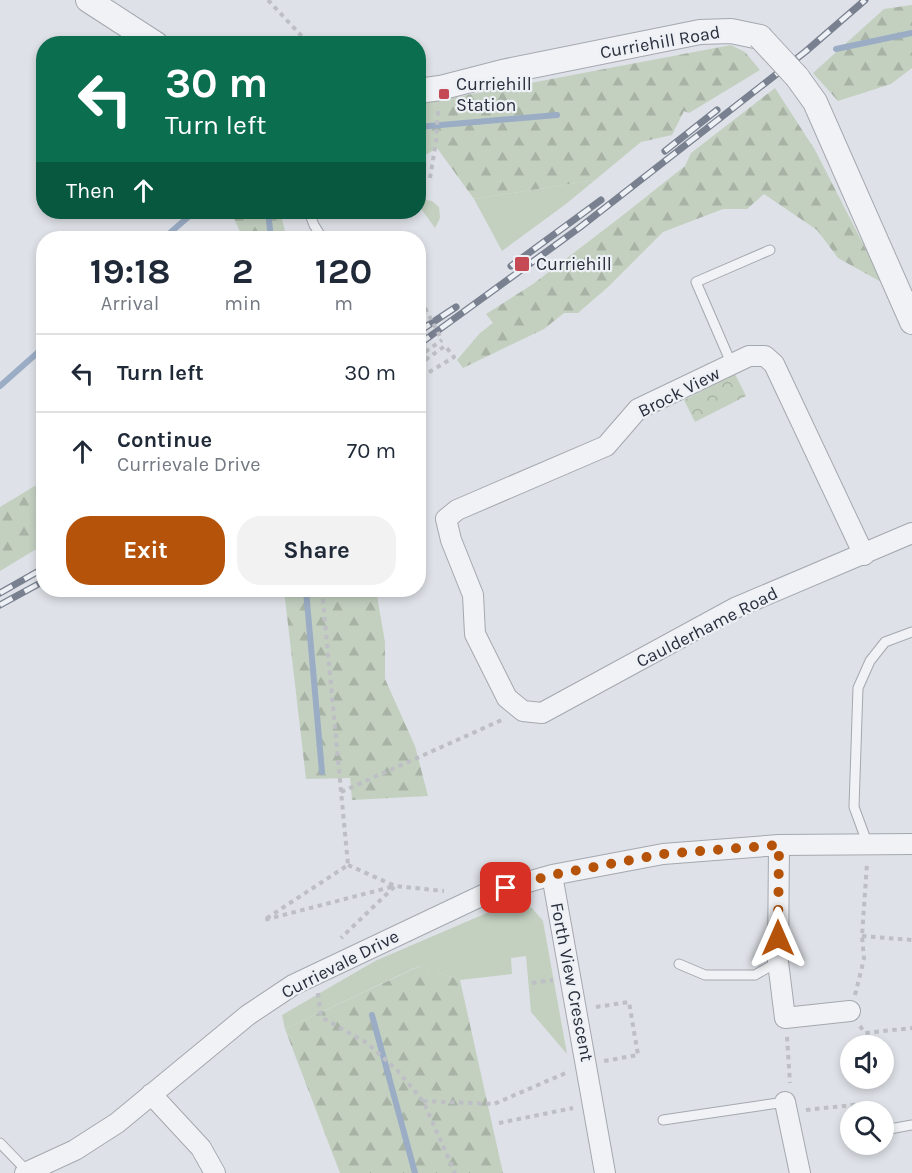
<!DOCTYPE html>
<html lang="en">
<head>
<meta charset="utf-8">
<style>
  :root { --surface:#fff; --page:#f2f2f3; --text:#1f2937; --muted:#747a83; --line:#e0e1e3; --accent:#b45309 }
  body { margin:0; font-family:Karla,sans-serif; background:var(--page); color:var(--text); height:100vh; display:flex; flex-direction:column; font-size:22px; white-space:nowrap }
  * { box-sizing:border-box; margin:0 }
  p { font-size:20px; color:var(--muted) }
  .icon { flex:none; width:33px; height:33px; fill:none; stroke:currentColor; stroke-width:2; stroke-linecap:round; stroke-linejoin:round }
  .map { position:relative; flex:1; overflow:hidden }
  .drawer { position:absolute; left:36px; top:231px; width:390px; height:366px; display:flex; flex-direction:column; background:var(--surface); border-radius:24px; box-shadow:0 3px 9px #0003 }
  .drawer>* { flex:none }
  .guide { position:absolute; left:36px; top:36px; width:390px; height:183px; border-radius:24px; box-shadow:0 3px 9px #0003; background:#0b6e4f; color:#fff; overflow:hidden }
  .fabs { position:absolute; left:840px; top:1035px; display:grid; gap:12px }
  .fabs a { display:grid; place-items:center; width:54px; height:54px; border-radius:50%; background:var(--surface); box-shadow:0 3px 9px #0003; font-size:30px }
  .pin { position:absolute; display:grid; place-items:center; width:51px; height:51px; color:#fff; margin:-26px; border-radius:12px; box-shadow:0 3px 9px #0006 }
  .me { position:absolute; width:66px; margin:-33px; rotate:0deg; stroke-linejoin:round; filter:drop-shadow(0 0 4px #0008) }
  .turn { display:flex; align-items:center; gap:21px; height:126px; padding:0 30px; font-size:27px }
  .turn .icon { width:78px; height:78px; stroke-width:2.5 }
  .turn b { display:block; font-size:42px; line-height:51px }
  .then { display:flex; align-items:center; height:57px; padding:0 30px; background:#0003; gap:12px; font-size:22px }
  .eta { display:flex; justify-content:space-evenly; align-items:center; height:102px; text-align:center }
  .eta b { font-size:36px; font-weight:700; line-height:42px }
  .action { display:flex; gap:12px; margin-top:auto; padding:12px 30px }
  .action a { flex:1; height:69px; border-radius:24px; background:var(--accent); color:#fff; font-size:24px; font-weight:700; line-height:69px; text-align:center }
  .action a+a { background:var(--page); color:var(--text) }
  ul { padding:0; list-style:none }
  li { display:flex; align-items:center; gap:18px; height:78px; padding:0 30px; border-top:2px solid var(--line) }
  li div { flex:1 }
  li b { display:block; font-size:22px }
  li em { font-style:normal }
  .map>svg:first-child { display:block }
  .grass { fill:#c3d0c0 }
  .forest { fill:url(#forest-firs) }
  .park { fill:url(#park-crowns) }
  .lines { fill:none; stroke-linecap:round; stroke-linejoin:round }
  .stream { stroke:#9badc5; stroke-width:6 }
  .service-casing { stroke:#a4a8b0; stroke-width:11 }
  .minor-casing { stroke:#a4a8b0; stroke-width:22 }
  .tertiary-casing { stroke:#a4a8b0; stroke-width:26 }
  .path { stroke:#bdbfc5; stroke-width:4; stroke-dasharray:4.5 4.5; stroke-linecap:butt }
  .service { stroke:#f1f2f5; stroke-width:9 }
  .minor { stroke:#f1f2f5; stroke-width:20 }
  .tertiary { stroke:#f1f2f5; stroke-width:24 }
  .rail-casing { stroke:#79808f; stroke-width:7 }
  .rail { stroke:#edf0f4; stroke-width:4.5; stroke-dasharray:14; stroke-linecap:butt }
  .tertiary-bridge-casing { stroke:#a4a8b0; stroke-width:26; stroke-linecap:butt }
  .path-bridge { stroke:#bdbfc5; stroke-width:4; stroke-dasharray:4.5 4.5; stroke-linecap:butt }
  .tertiary-bridge { stroke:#f1f2f5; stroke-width:24 }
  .route { stroke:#b45309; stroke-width:10; stroke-dasharray:0 18 }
  .poi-dot { fill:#c54a54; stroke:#edf0f4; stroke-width:2 }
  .labels { text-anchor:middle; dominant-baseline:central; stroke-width:4.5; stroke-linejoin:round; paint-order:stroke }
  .street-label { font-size:18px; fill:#282e3c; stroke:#edf0f4 }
  .poi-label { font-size:18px; fill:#282e3c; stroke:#edf0f4; text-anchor:start }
</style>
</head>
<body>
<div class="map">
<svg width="912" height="1173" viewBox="0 0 912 1173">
  <defs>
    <pattern id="forest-firs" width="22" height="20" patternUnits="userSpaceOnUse" patternTransform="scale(1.5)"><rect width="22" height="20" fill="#c3d0c0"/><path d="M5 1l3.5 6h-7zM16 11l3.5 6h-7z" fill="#a8b3a6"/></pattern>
    <pattern id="park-crowns" width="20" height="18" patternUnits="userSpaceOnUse" patternTransform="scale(1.5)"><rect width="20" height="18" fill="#c3d0c0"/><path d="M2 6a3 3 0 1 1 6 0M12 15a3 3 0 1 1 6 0" fill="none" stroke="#a8b3a6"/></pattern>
  </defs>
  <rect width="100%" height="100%" fill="#dee1e7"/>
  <!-- grass -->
  <path class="grass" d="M595 180 566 204 502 251 474 199Z
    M425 200 432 201 439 207 440 218 435 228 419 206V202Z
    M510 903 532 908 543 921 567 1054 531 1012 526 956 511 958 512 974 460 980 419 966 285 1029 282 1015 375 961Z"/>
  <!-- forest -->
  <path class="forest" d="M912 5V68L891 84 838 101 813 73 884 9Z
    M731 45 745 52 760 70 689 113 684 111 672 135 641 142 595 180 474 199 437 148 419 159V104Z
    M775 88 815 150 883 283 838 258 817 230 764 194 747 209H723L663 232 608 287 578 313H564L544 329 463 368 457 360 480 333 493 323 486 314 533 284 618 219 685 166 691 153Z
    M231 212H280L287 238H243Z
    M43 481V545L0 571V507Z
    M284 590H376L385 642V679L415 746 428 796 352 800 350 778 306 779Z
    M420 966 460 980 503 1173H340L285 1029Z"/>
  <!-- park -->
  <path class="park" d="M735 374 746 396 695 422 684 400Z"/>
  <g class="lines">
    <!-- stream -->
    <path class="stream" d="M836 49 912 33
      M418 127 557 115
      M268 212 271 238
      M164 238 194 212
      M0 386 44 347
      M306 590 322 772
      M372 1015 415 1173"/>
    <!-- service casing -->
    <g class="service-casing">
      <path id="service" d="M309 212 314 225 322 238
        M732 365 696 282 770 250
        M868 845 854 807 858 688 870 661 885 642 912 632
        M679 964 705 975H755L778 962
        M663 1120 785 1102
        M884 1130 912 1125
        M0 1143 28 1172"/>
    </g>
    <!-- minor casing -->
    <g class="minor-casing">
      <path id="minor" d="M864 555 774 364 765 356H749L638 409 606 446 457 510 446 519 451 540 473 595 475 634 507 698 523 711 542 713 735 608 912 533
        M779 845 778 962 785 1018 850 1011
        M552 875 605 1173
        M151 1094 201 1148 215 1173
        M785 1102 800 1173
        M25 1173 75 1150 117 1123 248 1015 293 985 483 895 552 875 663 854 779 845 912 844"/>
    </g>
    <!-- tertiary casing -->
    <g class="tertiary-casing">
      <path id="tertiary" d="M88 0 156 44
        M797 77 815 102 912 322
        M418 91 440 88 502 72 700 32 731 31 760 37"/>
    </g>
    <!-- path -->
    <path class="path" d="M268 0 309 44
      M430 178 436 142 438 110
      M418 299 421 301 418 303
      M418 313 425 308
      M418 357 442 340
      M418 365 445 346 454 357 418 379
      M322 590 348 865 264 920 395 886 341 938
      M341 792 504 719
      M348 865 395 886 444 891
      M862 936 912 940
      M532 983 553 980
      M318 993 321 1017 367 1043 397 1070 423 1101 455 1173
      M855 995 864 959 862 936 867 863
      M596 1007 629 1002 638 1055 604 1061
      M860 1026 865 1033 912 1028
      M787 1037 790 1083
      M423 1101 494 1104 568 1072
      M806 1110 862 1104 866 1112
      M499 1123 573 1108"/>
    <!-- service -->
    <use href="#service" class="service"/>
    <!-- minor -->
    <use href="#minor" class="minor"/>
    <!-- tertiary -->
    <use href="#tertiary" class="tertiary"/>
    <!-- rail casing -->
    <g class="rail-casing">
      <path id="rail" d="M665 151 717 110
        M511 266 601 200
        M418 332 456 307
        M418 345 579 228 805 52 865 0
        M0 593 44 568
        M0 605 44 581"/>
    </g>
    <!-- rail -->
    <use href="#rail" class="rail"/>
    <!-- tertiary-bridge casing -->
    <g class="tertiary-bridge-casing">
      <path id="tertiary-bridge" d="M760 37 797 77"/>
    </g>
    <!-- path-bridge -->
    <path class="path-bridge" d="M425 308 442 340"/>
    <!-- tertiary-bridge -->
    <use href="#tertiary-bridge" class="tertiary-bridge"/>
  </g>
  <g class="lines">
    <!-- route -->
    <path class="route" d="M506 888 552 875 663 854 779 845 778 938"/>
  </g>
  <!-- markers -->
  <g class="poi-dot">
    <rect x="438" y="88" width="12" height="12" rx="3"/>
    <rect x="514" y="256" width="16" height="16" rx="3"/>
  </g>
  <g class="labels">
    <!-- street labels -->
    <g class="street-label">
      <text transform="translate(660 42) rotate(-10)">Curriehill Road</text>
      <text transform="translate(679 392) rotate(-27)">Brock View</text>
      <text transform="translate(707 627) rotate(-27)">Caulderhame Road</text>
      <text transform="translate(340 964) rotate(-27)">Currievale Drive</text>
      <text transform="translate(572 982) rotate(79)">Forth View Crescent</text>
    </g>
    <!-- poi labels -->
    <g class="poi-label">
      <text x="456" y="84">Curriehill<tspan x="456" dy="21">Station</tspan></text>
      <text x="536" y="264">Curriehill</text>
    </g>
  </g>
</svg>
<div class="fabs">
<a><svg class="icon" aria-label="sound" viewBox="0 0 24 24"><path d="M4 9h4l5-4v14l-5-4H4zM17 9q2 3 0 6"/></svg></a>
<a><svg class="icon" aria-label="search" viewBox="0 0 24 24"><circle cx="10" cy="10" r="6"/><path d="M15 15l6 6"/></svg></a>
</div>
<div class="pin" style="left:506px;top:888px;background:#d93025"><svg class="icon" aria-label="arrive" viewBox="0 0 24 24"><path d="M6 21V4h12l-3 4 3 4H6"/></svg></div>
<svg class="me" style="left:778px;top:938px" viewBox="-20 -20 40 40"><path d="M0-17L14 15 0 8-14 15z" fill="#b45309" stroke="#fff" stroke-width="4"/></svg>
<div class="guide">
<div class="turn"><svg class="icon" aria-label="left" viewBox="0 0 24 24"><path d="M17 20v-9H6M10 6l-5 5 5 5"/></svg><div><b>30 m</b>Turn left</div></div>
<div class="then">Then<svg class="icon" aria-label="ahead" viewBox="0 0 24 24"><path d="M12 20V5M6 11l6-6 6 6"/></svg></div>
</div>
<section class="drawer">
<div class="eta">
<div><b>19:18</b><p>Arrival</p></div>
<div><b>2</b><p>min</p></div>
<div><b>120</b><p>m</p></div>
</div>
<ul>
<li><svg class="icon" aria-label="left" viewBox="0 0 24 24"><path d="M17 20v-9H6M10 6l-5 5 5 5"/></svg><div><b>Turn left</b></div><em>30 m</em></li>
<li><svg class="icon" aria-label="ahead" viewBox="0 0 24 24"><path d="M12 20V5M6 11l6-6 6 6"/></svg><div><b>Continue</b><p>Currievale Drive</p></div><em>70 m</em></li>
</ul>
<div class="action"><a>Exit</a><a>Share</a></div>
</section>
</div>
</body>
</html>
